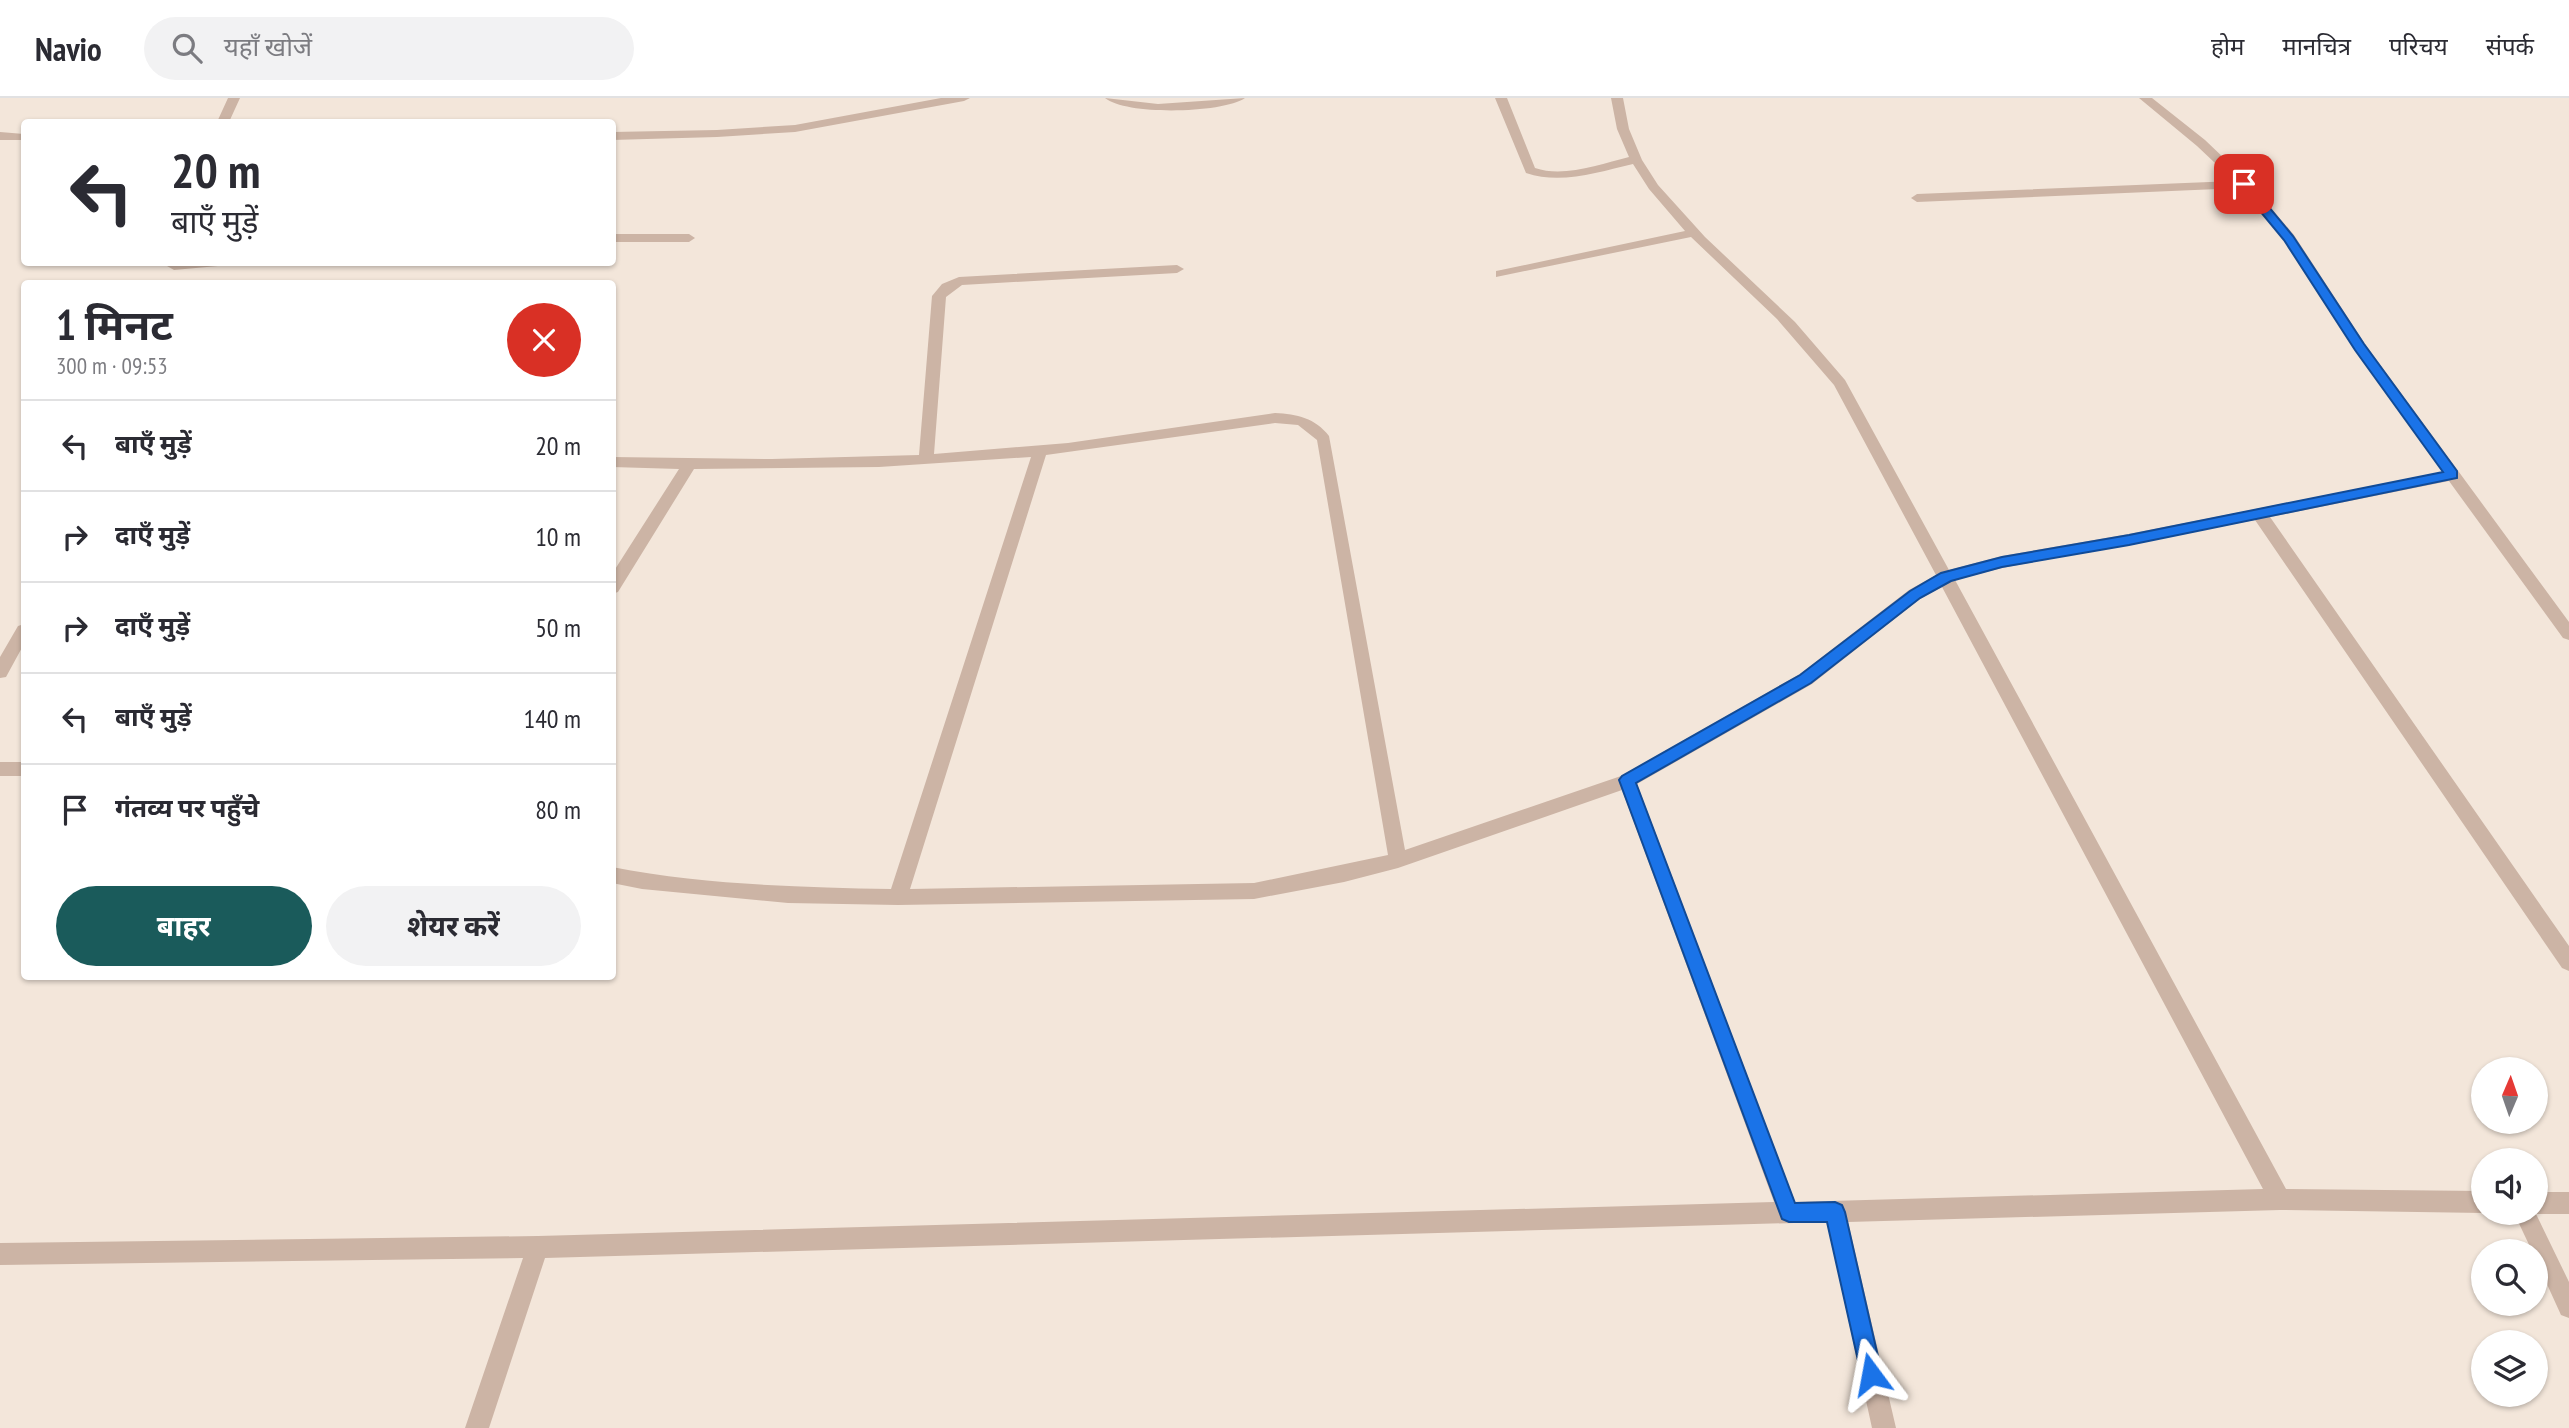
<!DOCTYPE html>
<html lang="hi">
<head>
<meta charset="utf-8">
<style>
  :root { --surface:#fff; --page:#f2f2f3; --text:#2b2b33; --muted:#7c7c81; --line:#e1e1e2; --accent:#1a5b5b }
  body { margin:0; font-family:"PT Sans Narrow","Noto Sans Devanagari",sans-serif; background:var(--page); color:var(--text); height:100vh; display:flex; flex-direction:column; font-size:26px; white-space:nowrap }
  * { box-sizing:border-box; margin:0 }
  p { font-size:23px; color:var(--muted) }
  .icon { flex:none; width:38px; height:38px; fill:none; stroke:currentColor; stroke-width:2; stroke-linecap:round; stroke-linejoin:round }
  .map { position:relative; flex:1; overflow:hidden }
  .drawer { position:absolute; left:21px; top:182px; width:595px; height:700px; display:flex; flex-direction:column; background:var(--surface); border-radius:7px; box-shadow:0 2px 5px #0004 }
  .drawer>* { flex:none }
  .guide { position:absolute; left:21px; top:21px; width:595px; height:147px; border-radius:7px; box-shadow:0 2px 5px #0004; background:#fff; color:var(--text); overflow:hidden }
  .needle { width:46px; rotate:2deg }
  .fabs { position:absolute; left:2471px; top:959px; display:grid; gap:14px }
  .fabs a { display:grid; place-items:center; width:77px; height:77px; border-radius:50%; background:var(--surface); box-shadow:0 2px 5px #0004; font-size:35px }
  .pin { position:absolute; display:grid; place-items:center; width:60px; height:60px; color:#fff; margin:-30px; border-radius:14px; box-shadow:0 4px 10px #0006 }
  .me { position:absolute; width:77px; margin:-38px; rotate:347deg; stroke-linejoin:round; filter:drop-shadow(0 0 5px #0008) }
  .turn { display:flex; align-items:center; gap:24px; height:147px; padding:0 35px; font-size:32px }
  .turn .icon { width:91px; height:91px; stroke-width:2.5 }
  .turn b { display:block; font-size:49px; line-height:60px }
  .round { display:grid; place-items:center; flex:none; width:74px; height:74px; border-radius:37px; background:var(--page) }
  .overview { display:flex; align-items:center; justify-content:space-between; height:119px; padding:0 35px }
  h1 { font-size:42px; font-weight:700; line-height:52px }
  .button { display:flex; gap:14px; margin-top:auto; padding:14px 35px }
  .button a { flex:1; height:80px; border-radius:42px; background:var(--accent); color:#fff; font-size:28px; font-weight:700; line-height:80px; text-align:center }
  .button a+a { background:var(--page); color:var(--text) }
  ul { padding:0; list-style:none }
  li { display:flex; align-items:center; gap:21px; height:91px; padding:0 35px; border-top:2px solid var(--line) }
  li div { flex:1 }
  li b { display:block; font-size:26px }
  li em { font-style:normal }
  header { display:flex; align-items:center; gap:42px; box-sizing:border-box; height:98px; padding:0 35px; background:var(--surface); border-bottom:2px solid var(--line) }
  header strong { font-size:33px }
  nav { display:flex; gap:38px; margin-inline-start:auto; font-size:24px }
  .search { width:490px; height:63px; background:var(--page); display:flex; align-items:center; gap:18px; box-sizing:border-box; padding:0 24px; border-radius:38px; color:var(--muted); font-size:26px }
  .map>svg:first-child { display:block }
  .lines { fill:none; stroke-linecap:round; stroke-linejoin:round }
  .street { fill:#ccb4a5; fill-rule:evenodd }
  .route { fill:#1a73e8; stroke:#114b97; stroke-width:2 }
</style>
</head>
<body>
<header>
<strong>Navio</strong>
<div class="search"><svg class="icon" aria-label="search" viewBox="0 0 24 24"><circle cx="10" cy="10" r="6"/><path d="M15 15l6 6"/></svg>यहाँ खोजें</div>
<nav><a>होम</a><a>मानचित्र</a><a>परिचय</a><a>संपर्क</a></nav>
</header>
<div class="map">
<svg width="2569" height="1330" viewBox="0 0 2569 1330">
  <rect width="100%" height="100%" fill="#f3e6da"/>
  <g class="lines">
    <!-- street -->
    <path class="street" d="M228 0H240L229 24H217Z
      M941 0H970L964 3 795 34 717 39 612 42V34L717 32 795 27Z
      M1105 0 1158 6 1245 0C1224 15 1127 18 1105 0Z
      M1495 0H1507L1535 70C1564 80 1600 66 1629 59L1617 31 1611 0H1623L1629 31 1642 62 1658 87 1705 139 1795 224 1845 282 1949 472 2002 458 2129 436 2443 374 2355 252 2284 142 2241 90 1917 104 1911 100 1917 96 2234 83 2197 48 2139 0H2152L2205 42 2248 83 2294 137 2365 246 2569 524V542L2563 540 2449 383 2270 419 2569 848V873L2562 870 2255 422 2002 470 1955 482 2286 1091 2483 1093V1115L2280 1112 1848 1124 1896 1330H1872L1827 1124 545 1160 489 1330H465L523 1160 0 1167V1145L538 1138 1774 1104 1622 692 1398 770 1344 784 1254 801 898 807 788 805 642 791 612 785V769C704 787 799 789 891 791L1031 359 879 369 694 371 618 494 612 496V476L679 371 612 369V359L772 361 919 357 932 198 942 186 959 179 1177 167 1184 171 1177 175 962 187 946 199 934 356 1068 345 1275 315C1297 316 1315 320 1329 338L1405 752 1621 678 1800 576 1909 492 1936 477 1834 287 1777 221 1691 139 1496 179V173L1501 172 1685 133 1649 91 1633 66C1598 74 1561 87 1526 75ZM1275 325 1298 327 1317 342 1388 757 1254 785 910 791 1046 357ZM1942 489 2263 1091 1795 1104 1637 686 1812 586 1921 500Z
      M0 34 24 36V42H0Z
      M612 136H689L695 140 689 144H612Z
      M172 164H224L218 168 174 172 167 168Z
      M24 526V546L6 579 0 580V559L18 528Z
      M0 664H24V678H0Z
      M2536 1094H2569V1116H2536L2569 1184V1220L2561 1217 2536 1162V1153H2532L2514 1115H2536Z"/>
  </g>
  <!-- route -->
  <path class="route" d="M2240 84H2248L2293 138 2364 246 2457 373V380L2129 447 2002 469 1951 483 1920 500 1811 585 1636 685 1795 1105 1835 1104 1842 1107 1845 1114 1882 1276 1879 1283 1871 1286 1864 1283 1861 1276 1827 1124H1789L1782 1121 1619 682 1622 678 1800 577 1910 493 1941 475 2002 459 2129 437 2443 374 2355 252 2284 142 2240 89Z"/>
</svg>
<div class="fabs">
<a><svg class="needle" viewBox="-14 -14 28 28"><path d="M0-13l5 13h-10z" fill="#e53935"/><path d="M0 13l5-13h-10z" fill="#7c7c81"/></svg></a>
<a><svg class="icon" aria-label="sound" viewBox="0 0 24 24"><path d="M4 9h4l5-4v14l-5-4H4zM17 9q2 3 0 6"/></svg></a>
<a><svg class="icon" aria-label="search" viewBox="0 0 24 24"><circle cx="10" cy="10" r="6"/><path d="M15 15l6 6"/></svg></a>
<a><svg class="icon" aria-label="layers" viewBox="0 0 24 24"><path d="M12 4l9 5-9 5-9-5zM3 14l9 5 9-5"/></svg></a>
</div>
<div class="pin" style="left:2244px;top:86px;background:#d93025"><svg class="icon" aria-label="arrive" viewBox="0 0 24 24"><path d="M6 21V4h12l-3 4 3 4H6"/></svg></div>
<svg class="me" style="left:1871px;top:1276px" viewBox="-20 -20 40 40"><path d="M0-17L14 15 0 8-14 15z" fill="#1a73e8" stroke="#fff" stroke-width="4"/></svg>
<div class="guide">
<div class="turn"><svg class="icon" aria-label="left" viewBox="0 0 24 24"><path d="M17 20v-9H6M10 6l-5 5 5 5"/></svg><div><b>20 m</b>बाएँ मुड़ें</div></div>
</div>
<section class="drawer">
<div class="overview"><div><h1>1 मिनट</h1><p>300 m · 09:53</p></div><a class="round" style="background:#d93025;color:#fff"><svg class="icon" aria-label="close" viewBox="0 0 24 24"><path d="M6 6l12 12M18 6L6 18"/></svg></a></div>
<ul>
<li><svg class="icon" aria-label="left" viewBox="0 0 24 24"><path d="M17 20v-9H6M10 6l-5 5 5 5"/></svg><div><b>बाएँ मुड़ें</b></div><em>20 m</em></li>
<li><svg class="icon" aria-label="right" viewBox="0 0 24 24"><path d="M7 20v-9h11M14 6l5 5-5 5"/></svg><div><b>दाएँ मुड़ें</b></div><em>10 m</em></li>
<li><svg class="icon" aria-label="right" viewBox="0 0 24 24"><path d="M7 20v-9h11M14 6l5 5-5 5"/></svg><div><b>दाएँ मुड़ें</b></div><em>50 m</em></li>
<li><svg class="icon" aria-label="left" viewBox="0 0 24 24"><path d="M17 20v-9H6M10 6l-5 5 5 5"/></svg><div><b>बाएँ मुड़ें</b></div><em>140 m</em></li>
<li><svg class="icon" aria-label="arrive" viewBox="0 0 24 24"><path d="M6 21V4h12l-3 4 3 4H6"/></svg><div><b>गंतव्य पर पहुँचे</b></div><em>80 m</em></li>
</ul>
<div class="button"><a>बाहर</a><a>शेयर करें</a></div>
</section>
</div>
</body>
</html>
